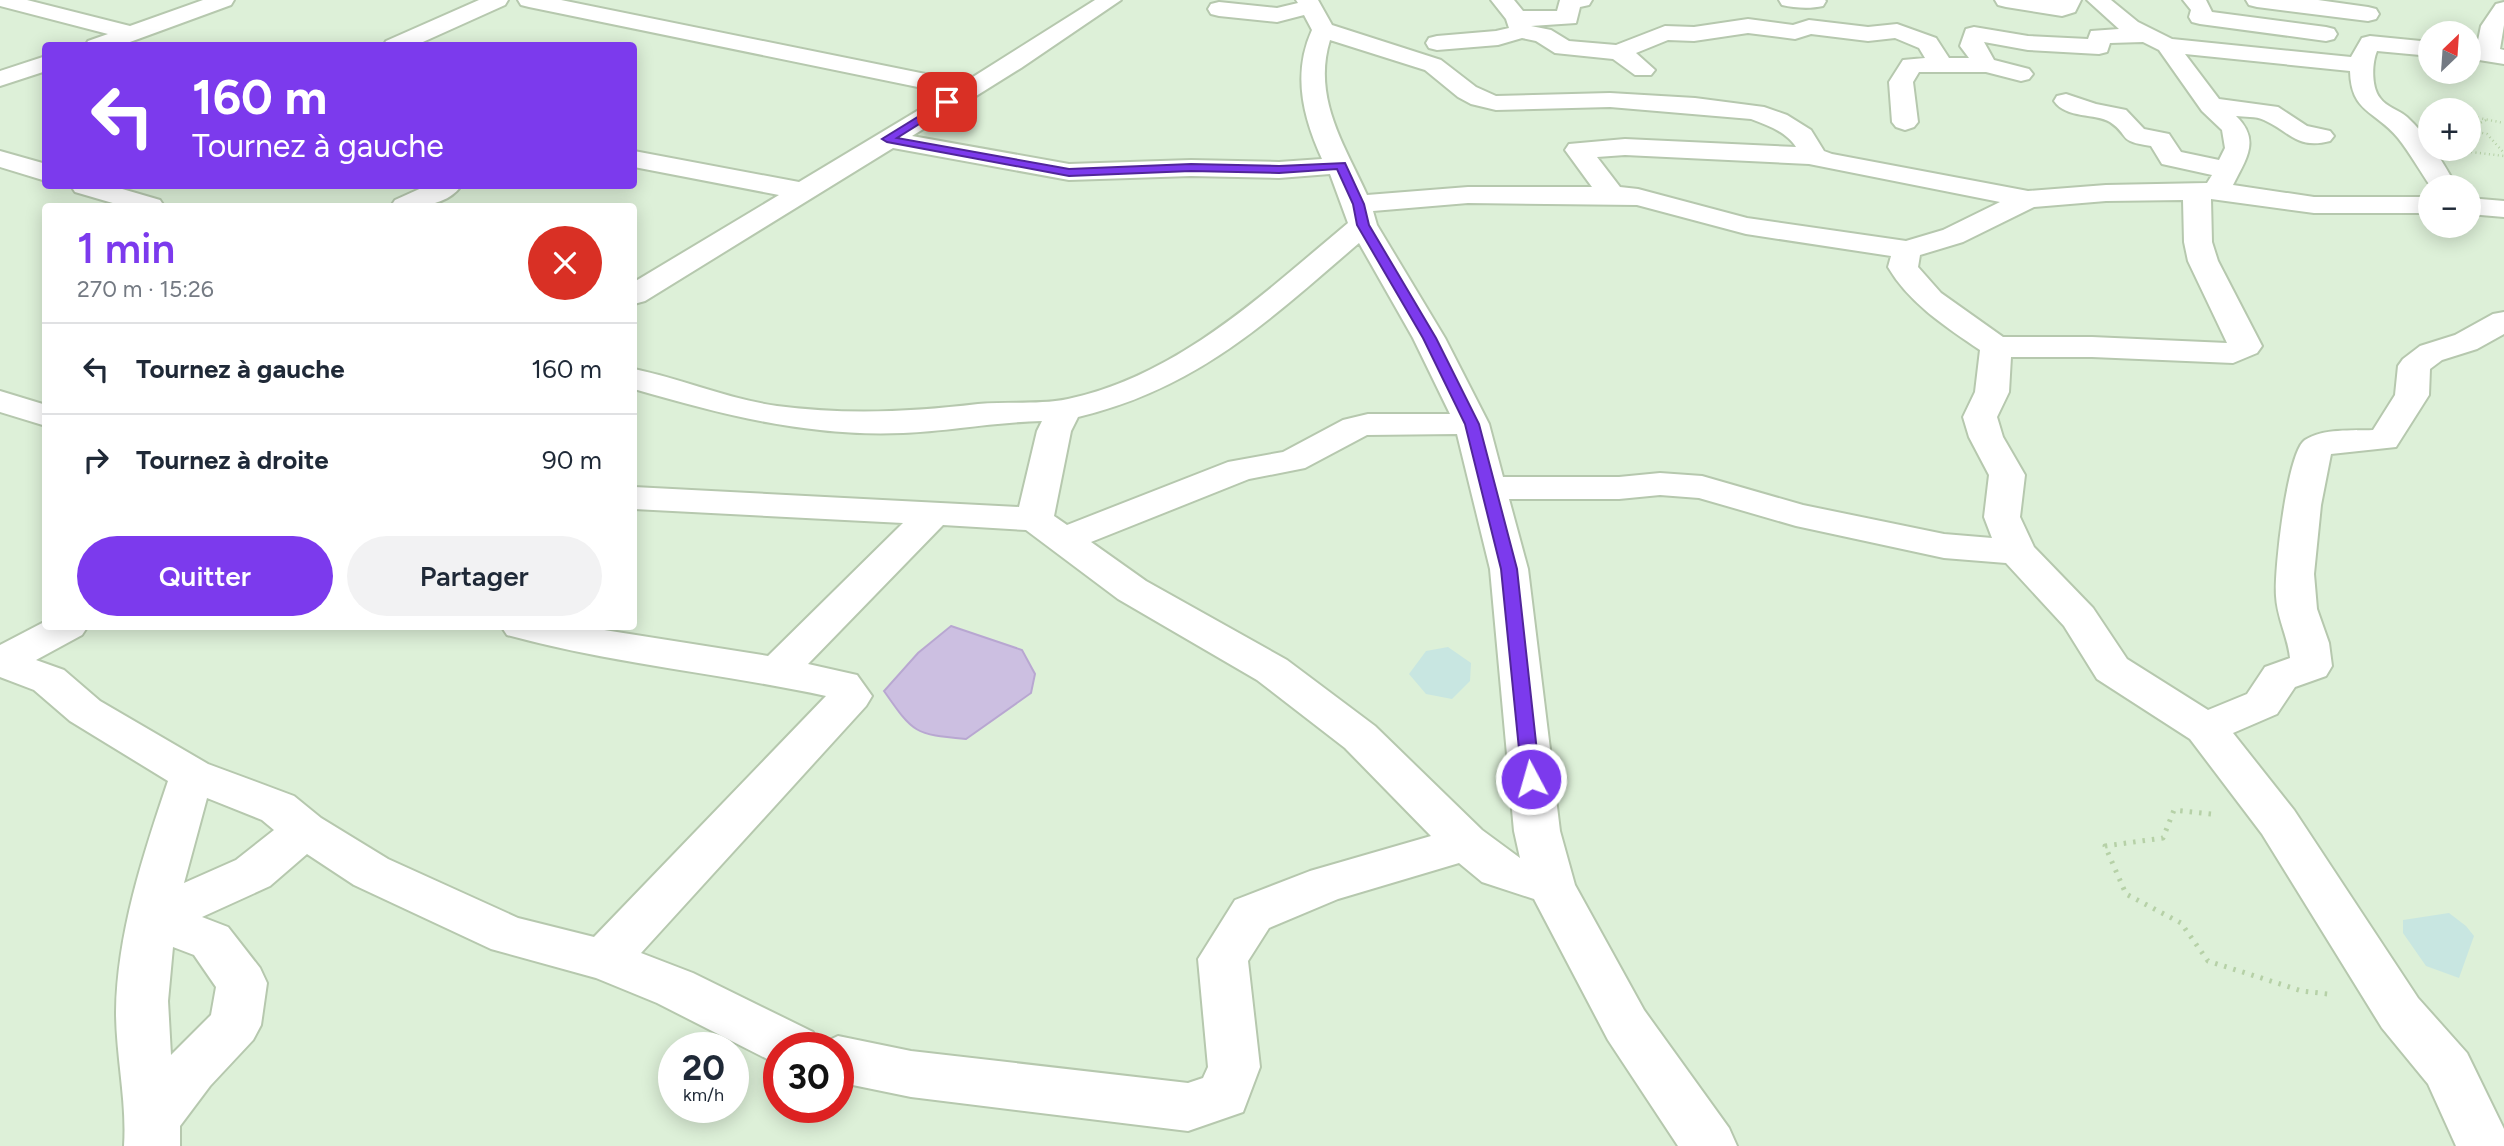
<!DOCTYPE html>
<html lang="fr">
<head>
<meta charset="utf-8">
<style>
  :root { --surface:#fff; --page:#f2f2f3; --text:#1f2937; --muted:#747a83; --line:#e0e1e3; --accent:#7c3aed }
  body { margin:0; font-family:Figtree,sans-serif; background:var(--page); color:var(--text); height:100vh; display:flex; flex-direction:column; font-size:26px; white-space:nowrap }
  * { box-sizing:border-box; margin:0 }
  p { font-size:23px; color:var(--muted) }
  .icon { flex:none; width:38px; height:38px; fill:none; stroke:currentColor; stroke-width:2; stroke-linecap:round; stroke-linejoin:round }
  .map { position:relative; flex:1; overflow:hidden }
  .side { position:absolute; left:42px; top:203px; width:595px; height:427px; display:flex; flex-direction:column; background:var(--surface); border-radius:7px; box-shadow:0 4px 18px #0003 }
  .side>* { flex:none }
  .top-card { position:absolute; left:42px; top:42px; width:595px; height:147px; border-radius:7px; box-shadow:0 4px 18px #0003; background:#7c3aed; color:#fff; overflow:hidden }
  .needle { width:46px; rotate:25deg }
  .buttons { position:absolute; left:2418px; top:21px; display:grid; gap:14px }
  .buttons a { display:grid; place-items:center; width:63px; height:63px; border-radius:50%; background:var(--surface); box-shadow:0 4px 18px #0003; font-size:35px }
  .speed { position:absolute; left:658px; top:1032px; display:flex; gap:14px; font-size:35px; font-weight:700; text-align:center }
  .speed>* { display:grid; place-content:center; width:91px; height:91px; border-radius:50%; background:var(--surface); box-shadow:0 4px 18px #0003; line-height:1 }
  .speed small { font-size:18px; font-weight:400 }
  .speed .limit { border:10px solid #d22; background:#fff; color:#111 }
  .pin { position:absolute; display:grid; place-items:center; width:60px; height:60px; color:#fff; margin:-30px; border-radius:14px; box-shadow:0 4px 10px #0006 }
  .me { position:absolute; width:77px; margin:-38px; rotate:354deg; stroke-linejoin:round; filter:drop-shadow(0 0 5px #0008) }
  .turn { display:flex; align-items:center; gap:24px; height:147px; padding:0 35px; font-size:32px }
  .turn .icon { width:91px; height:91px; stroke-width:2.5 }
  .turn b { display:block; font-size:49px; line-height:60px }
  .round { display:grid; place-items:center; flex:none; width:74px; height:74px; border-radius:37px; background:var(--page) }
  .summary { display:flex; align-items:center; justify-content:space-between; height:119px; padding:0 35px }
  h1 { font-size:42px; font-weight:600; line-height:52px; color:var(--accent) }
  .cta { display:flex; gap:14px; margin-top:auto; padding:14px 35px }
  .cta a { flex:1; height:80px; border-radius:42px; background:var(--accent); color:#fff; font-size:28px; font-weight:600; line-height:80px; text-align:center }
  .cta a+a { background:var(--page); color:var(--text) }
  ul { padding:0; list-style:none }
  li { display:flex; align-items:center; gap:21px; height:91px; padding:0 35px; border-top:2px solid var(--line) }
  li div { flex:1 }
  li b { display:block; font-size:26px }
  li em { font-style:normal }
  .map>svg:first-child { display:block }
  .residential { fill:#ddf0d8; fill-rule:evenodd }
  .green { fill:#c8e6e1 }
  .water { fill:#ccbfe1; stroke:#b8a7d1; stroke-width:2 }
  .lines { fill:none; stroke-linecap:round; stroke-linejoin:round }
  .minor-casing { stroke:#b6c8ae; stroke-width:4 }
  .path-far1 { stroke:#b6d1a7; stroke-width:2.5; stroke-dasharray:1 3.5; stroke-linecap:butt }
  .path { stroke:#b6d1a7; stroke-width:5; stroke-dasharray:2.5 7; stroke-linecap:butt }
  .minor { fill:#fff; fill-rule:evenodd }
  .route { fill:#7c3aed; stroke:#51269a; stroke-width:2 }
</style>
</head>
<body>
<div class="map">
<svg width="2504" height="1146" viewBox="0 0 2504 1146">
  <rect width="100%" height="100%" fill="#ebfae9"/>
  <!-- residential -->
  <path class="residential" d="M0 0H2504V1146H0ZM2431 33H2469V72H2431ZM46 46H634V186H46ZM2431 110H2469V149H2431ZM2431 187H2469V226H2431ZM46 206H634V626H46ZM674 1048H733V1108H674ZM779 1048H838V1108H779Z"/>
  <!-- green -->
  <path class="green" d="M1448 647 1471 663 1470 681 1452 699 1426 694 1409 674 1426 651Z
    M2449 913 2466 926 2474 936 2459 978 2426 966 2403 933V920Z"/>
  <!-- water -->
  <path class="water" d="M951 626 1022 650 1035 674 1031 693 966 739C914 734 914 734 884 691L918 653Z"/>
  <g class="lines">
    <!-- minor casing -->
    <g class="minor-casing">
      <path id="minor" d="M0 0H27L130 26 203 0H234L231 5 119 46H85L88 41 108 34 0 6Z
        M479 0H508L505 5 414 46H383L386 41Z
        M518 0H561L965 82 1095 0H1121L1021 68 912 136 1069 164 1191 160 1279 162 1322 159C1303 117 1292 74 1312 30L1304 15 1277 22 1219 16 1211 14 1208 9 1211 4 1219 2 1277 8 1298 3 1296 0H1318L1332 25 1441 60 1476 87 1496 96 1610 93 1695 98 1764 107 1787 115 1811 130 1824 151 1832 154 2028 191 2106 185 2207 183 2212 175 2162 164 2151 146C2116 141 2131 136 2110 122 2096 113 2066 119 2054 101L2057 96 2066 94 2096 104 2126 110 2144 129 2169 134 2181 152 2219 160 2225 148 2222 130 2202 111 2159 50 2143 42 2110 43 2107 52 2099 54 2028 50 1984 42 1994 60 2029 69 2033 74 2029 79 2021 81 1986 72H1919L1913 82 1918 122 1914 127 1905 130 1896 127 1892 122 1889 82 1903 60 1925 58 1919 48 1895 38 1868 41 1811 34 1795 39 1748 33 1694 41 1668 40 1636 53 1655 70 1651 75H1635L1613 59 1555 53 1536 41 1522 38 1498 45 1437 50 1429 48 1426 43 1429 38 1437 36 1496 31 1509 28 1506 19 1491 0H1514L1523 11H1557L1560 0H1592L1589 5 1580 7 1576 23 1531 26 1551 30 1569 41 1616 45 1665 26 1694 27 1748 19 1793 25 1809 20 1868 27 1897 24 1936 38 1949 58H1969L1960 46 1966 29 1974 27 2028 36 2088 39 2091 31 2119 29 2087 0H2111L2138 22 2172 39 2351 57 2362 38 2370 36 2431 42V56L2377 51C2372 63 2371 87 2380 98 2386 107 2399 110 2407 117 2428 136 2443 163 2457 187H2431C2420 171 2410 153 2398 138 2375 110 2351 113 2350 71L2185 54 2219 99 2278 107 2307 126 2330 131 2334 136 2330 141C2297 150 2289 131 2264 120 2256 116 2244 117 2236 116 2261 140 2246 159 2233 185L2314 197H2431V213H2314L2211 199 2212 242 2218 261 2262 346 2257 353 2233 363 2092 357H2011L2009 392 1997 417 2003 437 2025 475 2020 517 2034 547 2093 608 2127 659 2208 710 2247 694 2265 667 2290 658C2288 637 2277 618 2276 596 2274 572 2287 452 2305 440 2323 428 2352 431 2373 430L2395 395 2398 366 2403 359 2420 346 2455 335 2493 314 2504 312V334L2477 349 2442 360 2430 369 2429 395 2396 447 2331 454 2321 505 2314 574 2317 609 2329 643 2332 666 2326 676 2295 687 2277 714 2233 733 2294 810 2418 998 2467 1053 2504 1129V1146H2456L2428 1084 2382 1028 2262 834 2190 739 2097 679 2064 626 2006 563 1944 558 1796 526 1699 498 1660 495 1619 499H1509L1528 569 1560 831 1575 885 1644 1010 1729 1128 1737 1146H1678L1608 1040 1534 899 1482 882 1459 863 1338 899 1269 928 1248 961 1260 1067 1243 1112 1188 1131 911 1097 838 1082V1048H779V1065L657 1003 596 978 491 949 354 885 307 854 270 886 202 917 228 927 260 968 267 983 261 1025 253 1040 210 1086 180 1126V1146H124C127 1101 116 1057 116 1012 117 934 143 855 168 781L70 721 34 690 0 677V645L46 621V626H88L82 635 36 660 64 670 100 701 208 764 294 796 321 818 388 859 518 918 594 937 826 696C720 673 612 664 507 635L501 626H579L768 656 903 523 634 509V487L1019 507 1037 431 1042 421C995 422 949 431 903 433 808 437 724 415 634 389V369C682 379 728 399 777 406 846 415 910 412 978 404 1008 401 1040 405 1068 399 1179 375 1264 293 1348 223L1330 174 1279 178 1191 176 1069 180 893 148 645 301 634 304V282L779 195 634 167V151L799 182 947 93 529 7 521 5ZM1330 40 1425 70 1458 97 1471 104 1496 110 1610 107 1751 119C1767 125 1787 132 1796 147L1625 139 1569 144 1565 150 1592 187H1468L1367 195C1345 146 1312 98 1330 40ZM1625 155 1809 164 2000 202 1943 230 1906 241 1747 218 1638 189 1620 187 1597 157ZM2183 200 2184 242 2188 261 2227 343 2092 337H2003L1941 293 1918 267 1920 255 1963 242 2034 207 2106 201ZM1468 203 1637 205 1746 234 1891 256 1888 267C1909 303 1946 327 1980 350L1975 392 1963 417 1969 437 1989 475 1984 517 1992 538 1944 534 1803 505 1702 476 1660 473 1619 477H1503L1489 424 1445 338 1377 225 1373 211ZM1359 243 1413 338 1450 414H1368L1343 420 1283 452 1228 462 1067 525 1054 516 1071 431 1078 417C1198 388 1268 321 1359 243ZM1457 434 1490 569 1514 831 1520 858 1482 830 1375 726 1287 660 1146 581 1091 542 1249 479 1305 468 1367 435ZM943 525 1026 530 1118 599 1257 680 1345 748 1431 836 1310 871 1235 900 1198 959 1208 1067 1203 1078 1188 1083 911 1051 838 1036 819 1045 813 1032 693 973 641 953 866 706 872 696 857 675 808 664ZM207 798 262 820 274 830 236 860 184 883ZM173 947 194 955 216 987 211 1015 171 1055 168 1001Z
        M1779 0H1825L1826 1 1823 6C1810 9 1795 8 1782 5Z
        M1995 0H2081L2075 12 2062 16 2006 7 1998 5Z
        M2183 0H2206L2212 12 2326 27 2334 29 2337 34 2334 39 2326 41 2200 24 2192 22 2189 17 2191 10Z
        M2246 0H2318L2368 7 2376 9 2379 14 2376 19 2368 21 2257 7 2249 5Z
        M2504 2V25L2500 49 2504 50V64L2479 60 2475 55 2481 26 2496 4Z
        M46 56V71L0 86V71Z
        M0 151 46 164V181L0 167Z
        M71 186H112L160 200 164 206H123L75 192Z
        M426 186H461C446 207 413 208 391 206L395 200Z
        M2469 198 2504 201V217L2469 214Z
        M0 391 46 405V426L0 412Z"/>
    </g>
    <!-- path-far1 -->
    <path class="path-far1" d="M2469 116 2504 123
      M2469 129 2486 120
      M2469 130 2487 134 2504 153
      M2471 152 2504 156"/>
    <!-- path -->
    <path class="path" d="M2211 814 2174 810 2163 838 2105 846 2126 894 2181 923 2208 961 2302 991 2328 994"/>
    <!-- minor -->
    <use href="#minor" class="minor"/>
  </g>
  <!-- route -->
  <path class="route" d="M947 99 952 102 951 104 897 138 1069 169 1191 164 1279 166 1345 163 1364 204 1369 225 1436 338 1479 424 1517 569 1540 779 1538 784H1525L1522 779 1501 569 1465 424 1423 338 1357 225 1353 204 1337 169 1279 173 1191 171 1069 176 887 142 882 139Z"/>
</svg>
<div class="buttons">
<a><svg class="needle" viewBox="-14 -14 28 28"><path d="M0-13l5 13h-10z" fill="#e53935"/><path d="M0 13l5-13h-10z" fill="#747a83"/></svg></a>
<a>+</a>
<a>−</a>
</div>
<div class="speed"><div>20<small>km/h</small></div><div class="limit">30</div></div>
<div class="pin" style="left:947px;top:102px;background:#d93025"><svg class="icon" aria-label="arrive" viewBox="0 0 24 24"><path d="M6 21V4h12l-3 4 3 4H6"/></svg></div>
<svg class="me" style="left:1531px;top:779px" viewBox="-20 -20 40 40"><circle r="17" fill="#7c3aed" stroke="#fff" stroke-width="3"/><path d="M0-11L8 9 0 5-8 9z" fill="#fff"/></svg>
<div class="top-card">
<div class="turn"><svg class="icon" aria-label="left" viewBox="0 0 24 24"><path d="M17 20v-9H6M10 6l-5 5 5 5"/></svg><div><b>160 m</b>Tournez à gauche</div></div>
</div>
<section class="side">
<div class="summary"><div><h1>1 min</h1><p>270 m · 15:26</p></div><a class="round" style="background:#d93025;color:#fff"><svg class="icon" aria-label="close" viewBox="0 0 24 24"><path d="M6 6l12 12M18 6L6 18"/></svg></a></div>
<ul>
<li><svg class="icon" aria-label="left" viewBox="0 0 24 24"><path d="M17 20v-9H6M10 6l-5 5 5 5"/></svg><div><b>Tournez à gauche</b></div><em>160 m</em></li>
<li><svg class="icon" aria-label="right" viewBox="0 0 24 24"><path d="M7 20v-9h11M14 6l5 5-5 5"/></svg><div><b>Tournez à droite</b></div><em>90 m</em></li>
</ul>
<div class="cta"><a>Quitter</a><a>Partager</a></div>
</section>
</div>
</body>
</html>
